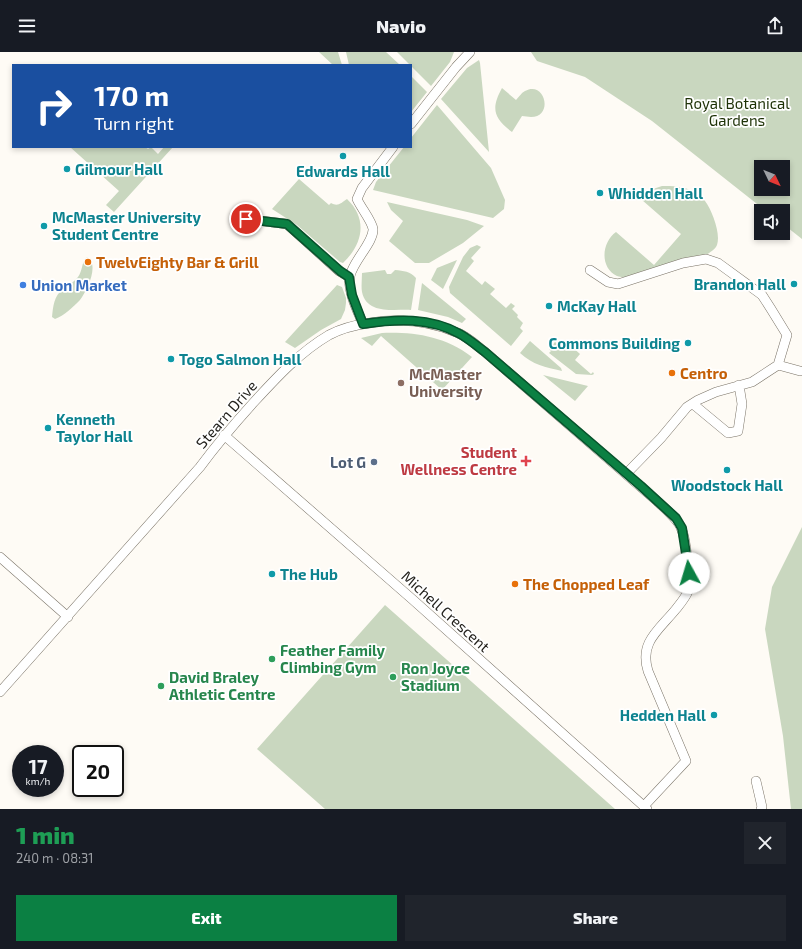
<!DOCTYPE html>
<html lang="en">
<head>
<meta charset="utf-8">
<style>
  :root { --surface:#171b24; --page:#20242c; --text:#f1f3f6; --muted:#9ea1a6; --accent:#0b8043 }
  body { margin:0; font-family:"Exo 2",sans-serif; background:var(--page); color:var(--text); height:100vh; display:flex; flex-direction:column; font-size:15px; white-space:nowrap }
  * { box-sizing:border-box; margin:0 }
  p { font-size:13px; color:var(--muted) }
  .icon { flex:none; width:22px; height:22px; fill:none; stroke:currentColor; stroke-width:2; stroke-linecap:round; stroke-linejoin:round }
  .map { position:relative; height:757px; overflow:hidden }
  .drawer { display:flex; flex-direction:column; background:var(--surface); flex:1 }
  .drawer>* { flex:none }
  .hud { position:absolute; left:12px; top:12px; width:400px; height:84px; border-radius:0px; box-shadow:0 2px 6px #0003; background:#1a4fa0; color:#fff; overflow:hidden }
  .needle { width:26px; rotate:133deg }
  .tools { position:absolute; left:754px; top:108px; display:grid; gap:8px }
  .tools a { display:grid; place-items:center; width:36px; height:36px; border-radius:0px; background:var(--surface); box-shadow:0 2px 6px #0003; font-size:20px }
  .speed { position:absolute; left:12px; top:693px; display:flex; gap:8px; font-size:20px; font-weight:700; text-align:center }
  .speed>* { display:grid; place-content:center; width:52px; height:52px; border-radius:50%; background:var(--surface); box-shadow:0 2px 6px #0003; line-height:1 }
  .speed small { font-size:10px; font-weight:400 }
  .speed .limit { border:2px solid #111; border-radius:6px; background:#fff; color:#111 }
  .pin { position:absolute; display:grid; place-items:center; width:34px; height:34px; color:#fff; margin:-17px; border:2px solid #fff; border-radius:50%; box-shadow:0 1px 4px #0007 }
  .me { position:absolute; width:44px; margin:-22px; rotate:354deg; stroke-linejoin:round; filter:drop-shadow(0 0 3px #0008) }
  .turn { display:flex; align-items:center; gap:14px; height:84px; padding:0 16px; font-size:18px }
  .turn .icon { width:52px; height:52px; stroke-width:2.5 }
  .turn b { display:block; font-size:28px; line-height:34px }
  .round { display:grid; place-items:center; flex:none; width:42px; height:42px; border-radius:0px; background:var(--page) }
  .headline { display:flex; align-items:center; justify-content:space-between; height:68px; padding:0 16px }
  h1 { font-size:24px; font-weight:800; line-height:30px; color:#1e9e55 }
  .button { display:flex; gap:8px; margin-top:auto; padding:8px 16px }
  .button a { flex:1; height:46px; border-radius:0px; background:var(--accent); color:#fff; font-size:16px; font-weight:800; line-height:46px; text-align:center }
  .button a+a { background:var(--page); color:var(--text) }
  header { display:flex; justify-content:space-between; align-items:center; height:52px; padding:0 16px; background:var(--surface); font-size:18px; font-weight:800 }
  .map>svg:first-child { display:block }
  .green { fill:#c9d7bf; fill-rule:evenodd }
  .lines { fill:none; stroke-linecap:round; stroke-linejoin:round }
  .service-casing { stroke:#7a7367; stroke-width:10 }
  .service { stroke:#fff; stroke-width:9 }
  .route-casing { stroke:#07532c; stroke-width:10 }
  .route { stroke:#0b8043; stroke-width:7 }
  .culture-dot { fill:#0f9aa8; stroke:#fff; stroke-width:1.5 }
  .food-dot { fill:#e8710a; stroke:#fff; stroke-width:1.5 }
  .shop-dot { fill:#3f7fe0; stroke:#fff; stroke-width:1.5 }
  .education-dot { fill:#8d6e63; stroke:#fff; stroke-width:1.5 }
  .health-dot { fill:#e0444e; stroke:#fff; stroke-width:1.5 }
  .service-dot { fill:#5c6f8a; stroke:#fff; stroke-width:1.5 }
  .leisure-dot { fill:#2e9e5b; stroke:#fff; stroke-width:1.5 }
  .labels { text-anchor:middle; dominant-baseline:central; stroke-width:3.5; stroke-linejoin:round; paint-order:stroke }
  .park-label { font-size:15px; fill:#1d3106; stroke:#fff }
  .culture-label { font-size:15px; font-weight:bold; fill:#0d838f; stroke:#fff; text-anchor:start }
  .food-label { font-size:15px; font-weight:bold; fill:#c56008; stroke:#fff; text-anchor:start }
  .shop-label { font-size:15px; font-weight:bold; fill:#366cbe; stroke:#fff; text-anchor:start }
  .education-label { font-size:15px; font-weight:bold; fill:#785e54; stroke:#fff; text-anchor:start }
  .street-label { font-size:15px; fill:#211f1a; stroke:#fff }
  .health-label { font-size:15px; font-weight:bold; fill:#be3a42; stroke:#fff; text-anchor:end }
  .service-label { font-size:15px; font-weight:bold; fill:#4e5e75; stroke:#fff; text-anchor:end }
  .leisure-label { font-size:15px; font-weight:bold; fill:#27864d; stroke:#fff; text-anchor:start }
</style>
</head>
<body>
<header><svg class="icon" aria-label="menu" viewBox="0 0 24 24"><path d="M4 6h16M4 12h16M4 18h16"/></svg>Navio<svg class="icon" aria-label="share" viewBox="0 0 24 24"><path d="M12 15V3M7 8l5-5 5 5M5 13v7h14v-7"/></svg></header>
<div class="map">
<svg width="802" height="757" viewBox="0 0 802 757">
  <rect width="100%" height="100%" fill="#fefbf5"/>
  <!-- green -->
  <path class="green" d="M319 0H338L342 13H333Z
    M346 0H386L400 13H349Z
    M397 0H454L450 10 431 34Z
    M531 0H802V187L783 172V159H766L652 69 585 25 537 9ZM761 115H783V137H761Z
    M479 8 480 11 489 100 441 47 467 16Z
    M411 24 427 40 411 60Z
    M502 36 516 48C519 45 521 41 525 39 545 28 554 65 531 65 528 65 525 64 522 64L512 80C493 66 491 56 502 36Z
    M437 53 491 116 505 148 504 157 493 166 373 138 376 130 404 95H411V86Z
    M70 95H145L148 97 151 95 158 102 164 95H173L114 160 106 153 119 139Z
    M299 127 329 153 331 151C338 155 341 151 347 147 368 167 363 192 343 211L340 210 297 173 272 157Z
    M662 134C672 134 683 134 692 139 696 141 702 146 705 149 712 158 721 182 717 193 715 198 710 200 706 203L626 226C623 225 619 225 617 224 599 215 602 190 616 180L654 213 681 182 642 148 650 138Z
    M387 150 467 168 484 174 463 191 429 211H415L389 189 403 169 391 158Z
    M477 193 481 195 471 206 474 209 466 219 482 233 485 229 495 237 490 242 506 256 511 251 515 254 512 257 518 263 517 265 523 271 520 276 523 279 511 294 450 241 449 235 463 205 470 196Z
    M87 205C100 212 87 239 80 248 73 255 64 264 55 267L52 265C53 254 54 244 63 237 68 233 74 230 78 225 83 218 81 211 87 205Z
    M457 208 443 237 431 228 437 216Z
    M385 218 387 222H391L395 218C404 219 410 219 416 226L411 258C394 257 367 263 362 240 361 234 362 227 362 221Z
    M422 231 466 267 462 271 448 265 418 258Z
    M337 233 342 235 346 246V251L345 258 341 267 321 278 295 296 285 290Z
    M382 281C415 280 444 284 472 305L442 338 381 284 372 294 361 286Z
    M530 289 561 316 562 319C545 315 533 313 520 301Z
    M555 290 566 299 571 294 580 302 575 308 591 322 593 320 594 322 592 323 576 322 549 301 551 299 549 297Z
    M543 323 588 334 575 349Z
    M802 475V757H791L783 684 765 577 772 535Z
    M385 553 615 757H325L257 697Z"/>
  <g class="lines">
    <!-- service casing -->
    <g class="service-casing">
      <path id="service" d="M411 72 456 15 470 0
        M246 167 287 172 339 219 349 225
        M590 218 608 230 618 232 683 211 706 207 718 211 762 243 771 257 787 283 778 313
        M363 272C358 260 347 238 350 224 353 209 374 190 373 177 372 169 361 156 357 147L362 136 393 95
        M693 352 728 381 738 379 742 352 739 333
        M224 383 412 547 647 757
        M626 422 661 386 687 355 698 348 716 340 752 330 778 313 800 319
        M0 505 68 565
        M0 640 200 415C217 392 235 371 254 350 277 325 300 300 329 283 342 276 355 273 369 271 400 266 429 268 458 281 468 285 477 294 485 300L657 449C681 471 684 473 687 506 688 516 691 529 688 539 686 545 680 552 676 557 659 578 639 590 648 619L686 709 644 754
        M756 729 762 755 761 757"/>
    </g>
    <!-- service -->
    <use href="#service" class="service"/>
  </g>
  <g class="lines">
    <!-- route casing -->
    <g class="route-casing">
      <path id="route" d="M246 167 287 172 340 219 349 225 352 243 363 272C396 267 430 265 460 282 469 287 477 294 485 300L641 434 676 466 682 476 689 521"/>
    </g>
    <!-- route -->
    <use href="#route" class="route"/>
  </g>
  <!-- markers -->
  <g class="culture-dot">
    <circle cx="343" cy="104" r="4"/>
    <circle cx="67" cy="117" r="4"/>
    <circle cx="600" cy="141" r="4"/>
    <circle cx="44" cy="174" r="4"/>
    <circle cx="794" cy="232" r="4"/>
    <circle cx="549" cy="254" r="4"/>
    <circle cx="688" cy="291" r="4"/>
    <circle cx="171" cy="307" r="4"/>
    <circle cx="48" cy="376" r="4"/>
    <circle cx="727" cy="418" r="4"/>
    <circle cx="272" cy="522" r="4"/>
    <circle cx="714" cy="663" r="4"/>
  </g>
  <g class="food-dot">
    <circle cx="88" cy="210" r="4"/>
    <circle cx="672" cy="321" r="4"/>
    <circle cx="515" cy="532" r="4"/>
  </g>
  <circle class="shop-dot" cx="23" cy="233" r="4"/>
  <circle class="education-dot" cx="401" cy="331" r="4"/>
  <path class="health-dot" d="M524 403h4v4h4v4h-4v4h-4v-4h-4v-4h4z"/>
  <circle class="service-dot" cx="374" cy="410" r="4"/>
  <g class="leisure-dot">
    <circle cx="272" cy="607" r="4"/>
    <circle cx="393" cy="625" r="4"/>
    <circle cx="161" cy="634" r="4"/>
  </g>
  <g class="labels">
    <!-- park labels -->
    <g class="park-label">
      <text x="737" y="51">Royal Botanical<tspan x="737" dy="17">Gardens</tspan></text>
    </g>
    <!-- culture labels -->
    <g class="culture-label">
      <text x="75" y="117">Gilmour Hall</text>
      <text x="343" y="119" text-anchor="middle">Edwards Hall</text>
      <text x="608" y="141">Whidden Hall</text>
      <text x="52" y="165">McMaster University<tspan x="52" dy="17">Student Centre</tspan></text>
      <text x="786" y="232" text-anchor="end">Brandon Hall</text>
      <text x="557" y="254">McKay Hall</text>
      <text x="680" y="291" text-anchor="end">Commons Building</text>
      <text x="179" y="307">Togo Salmon Hall</text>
      <text x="56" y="367">Kenneth<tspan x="56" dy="17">Taylor Hall</tspan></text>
      <text x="727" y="433" text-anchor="middle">Woodstock Hall</text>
      <text x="280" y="522">The Hub</text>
      <text x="706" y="663" text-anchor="end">Hedden Hall</text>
    </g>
    <!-- food labels -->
    <g class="food-label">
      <text x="96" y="210">TwelvEighty Bar &amp; Grill</text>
      <text x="680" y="321">Centro</text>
      <text x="523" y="532">The Chopped Leaf</text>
    </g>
    <!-- shop labels -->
    <g class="shop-label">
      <text x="31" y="233">Union Market</text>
    </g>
    <!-- education labels -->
    <g class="education-label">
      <text x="409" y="322">McMaster<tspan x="409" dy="17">University</tspan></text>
    </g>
    <!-- street labels -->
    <g class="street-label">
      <text transform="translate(226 362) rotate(-49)">Stearn Drive</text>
      <text transform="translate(446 559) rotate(42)">Michell Crescent</text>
    </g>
    <!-- health labels -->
    <g class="health-label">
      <text x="517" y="400">Student<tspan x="517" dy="17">Wellness Centre</tspan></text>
    </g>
    <!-- service labels -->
    <g class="service-label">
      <text x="366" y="410">Lot G</text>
    </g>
    <!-- leisure labels -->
    <g class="leisure-label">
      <text x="280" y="598">Feather Family<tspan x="280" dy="17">Climbing Gym</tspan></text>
      <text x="401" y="616">Ron Joyce<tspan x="401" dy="17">Stadium</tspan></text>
      <text x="169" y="625">David Braley<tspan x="169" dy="17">Athletic Centre</tspan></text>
    </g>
  </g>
</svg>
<div class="tools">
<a><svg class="needle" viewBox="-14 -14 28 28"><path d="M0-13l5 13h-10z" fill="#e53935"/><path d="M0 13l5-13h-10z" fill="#9ea1a6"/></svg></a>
<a><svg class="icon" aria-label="sound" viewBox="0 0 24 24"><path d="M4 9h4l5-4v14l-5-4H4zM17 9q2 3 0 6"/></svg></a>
</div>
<div class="speed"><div>17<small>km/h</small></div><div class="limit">20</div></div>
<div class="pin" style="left:246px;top:167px;background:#d93025"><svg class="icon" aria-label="arrive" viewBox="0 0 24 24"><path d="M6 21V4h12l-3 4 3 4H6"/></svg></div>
<svg class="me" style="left:689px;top:521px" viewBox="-20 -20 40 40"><circle r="19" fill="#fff"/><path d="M0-13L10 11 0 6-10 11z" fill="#0b8043"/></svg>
<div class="hud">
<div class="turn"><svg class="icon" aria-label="right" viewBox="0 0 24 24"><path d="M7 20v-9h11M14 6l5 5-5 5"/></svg><div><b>170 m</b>Turn right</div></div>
</div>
</div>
<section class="drawer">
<div class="headline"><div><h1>1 min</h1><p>240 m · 08:31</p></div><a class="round"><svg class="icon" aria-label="close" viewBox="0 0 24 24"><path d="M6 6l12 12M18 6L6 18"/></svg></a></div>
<div class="button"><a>Exit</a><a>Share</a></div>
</section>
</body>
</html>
